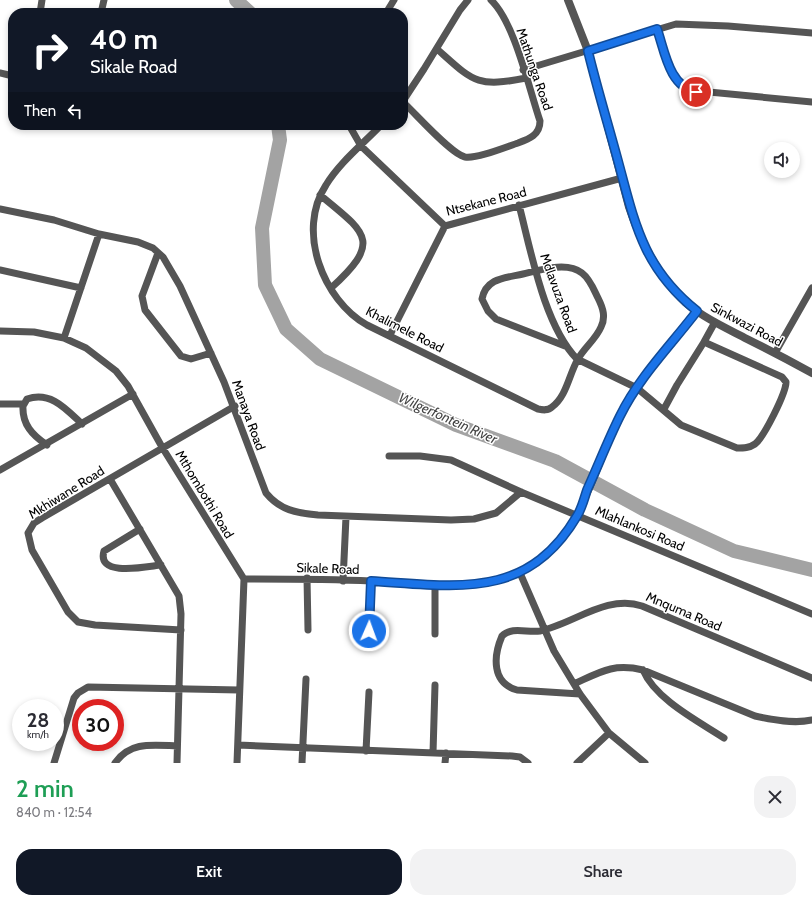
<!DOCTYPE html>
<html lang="en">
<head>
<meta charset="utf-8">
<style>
  :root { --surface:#fff; --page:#f2f2f3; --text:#2b2b33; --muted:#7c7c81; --accent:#111827 }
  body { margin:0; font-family:Cabin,sans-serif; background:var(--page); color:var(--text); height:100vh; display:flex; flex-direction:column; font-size:15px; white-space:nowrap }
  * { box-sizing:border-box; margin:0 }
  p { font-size:13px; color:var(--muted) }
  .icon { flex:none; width:22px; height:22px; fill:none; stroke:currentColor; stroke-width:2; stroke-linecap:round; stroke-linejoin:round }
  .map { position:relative; height:763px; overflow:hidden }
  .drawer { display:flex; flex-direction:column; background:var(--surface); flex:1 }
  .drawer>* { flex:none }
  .hud { position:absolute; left:8px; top:8px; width:400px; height:122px; border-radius:16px; box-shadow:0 2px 6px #0003; background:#111827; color:#fff; overflow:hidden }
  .controls { position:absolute; left:764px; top:142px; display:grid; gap:8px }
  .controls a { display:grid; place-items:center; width:36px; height:36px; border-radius:50%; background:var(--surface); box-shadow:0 2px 6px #0003; font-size:20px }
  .speed { position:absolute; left:12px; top:699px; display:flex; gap:8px; font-size:20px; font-weight:700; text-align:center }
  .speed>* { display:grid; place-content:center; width:52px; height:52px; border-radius:50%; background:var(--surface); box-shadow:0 2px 6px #0003; line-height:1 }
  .speed small { font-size:10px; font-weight:400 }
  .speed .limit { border:6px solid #d22; background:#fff; color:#111 }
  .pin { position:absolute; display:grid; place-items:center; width:34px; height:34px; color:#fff; margin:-17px; border:2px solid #fff; border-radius:50%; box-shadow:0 1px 4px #0007 }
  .me { position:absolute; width:44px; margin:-22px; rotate:2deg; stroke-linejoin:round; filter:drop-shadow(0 0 3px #0008) }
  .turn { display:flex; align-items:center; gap:14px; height:84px; padding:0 16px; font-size:18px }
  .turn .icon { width:52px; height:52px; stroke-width:2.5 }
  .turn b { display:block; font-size:28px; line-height:34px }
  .then { display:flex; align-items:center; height:38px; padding:0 16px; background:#0003; gap:8px; font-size:15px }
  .round { display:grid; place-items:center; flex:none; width:42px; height:42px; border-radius:16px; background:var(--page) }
  .headline { display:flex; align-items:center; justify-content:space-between; height:68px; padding:0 16px }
  h1 { font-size:24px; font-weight:600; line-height:30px; color:#1e9e55 }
  .cta { display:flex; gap:8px; margin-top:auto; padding:8px 16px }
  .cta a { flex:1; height:46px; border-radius:16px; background:var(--accent); color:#fff; font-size:16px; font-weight:600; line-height:46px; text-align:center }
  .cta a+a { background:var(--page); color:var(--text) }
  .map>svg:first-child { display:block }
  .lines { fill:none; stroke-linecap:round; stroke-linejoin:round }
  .river { stroke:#a3a3a3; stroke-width:14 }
  .minor { stroke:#555; stroke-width:7 }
  .tertiary { stroke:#555; stroke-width:8 }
  .route-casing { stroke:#114b97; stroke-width:10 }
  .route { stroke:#1a73e8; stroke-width:7 }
  .labels { text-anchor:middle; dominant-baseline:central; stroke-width:3; stroke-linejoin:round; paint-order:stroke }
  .street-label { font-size:13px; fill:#000; stroke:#fff }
  .water-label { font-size:14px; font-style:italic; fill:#444; stroke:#fff }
</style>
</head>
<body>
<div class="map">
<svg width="812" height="763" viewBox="0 0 812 763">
  <rect width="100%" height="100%" fill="#fff"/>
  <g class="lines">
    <!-- river -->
    <path class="river" d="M236 0 250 13
      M278 125 280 140 262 228 265 285 286 329 320 359 456 425 555 461 645 510 734 551 812 570"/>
    <!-- minor -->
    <path class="minor" d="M40 13 42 0
      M101 13 104 0
      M386 13 394 0
      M657 29C664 49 668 80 688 90L812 102
      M437 49C473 81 476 88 526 78
      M523 70 676 24 728 26 812 33
      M0 73 13 76
      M403 101 424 69 460 10 468 0
      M403 102C415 113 451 154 465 157 477 159 506 147 518 143 529 139 540 135 540 121 529 89 515 23 491 0
      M349 125 361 146 445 226
      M381 125C363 144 340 162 326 185 296 231 323 300 367 325L538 409C543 410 548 411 552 407 567 396 569 374 578 359 584 348 596 339 601 327 606 317 603 308 598 298 594 290 590 279 582 273 567 261 540 270 523 274 505 278 486 278 482 299L488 311 496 319 565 346
      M320 195C366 233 383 241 331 288
      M519 205C531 251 544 325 577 359L637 388 681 425 737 448C744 448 749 448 755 444 764 437 786 393 786 382L782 377 704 342 715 322
      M0 209 54 220 99 234 138 242 153 248 163 257 180 286 224 382 266 493C280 510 296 513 318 515L451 520 474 519 496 513 521 492
      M445 226 622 178
      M158 253 142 296 145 310 181 356 191 359 211 353
      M0 270 81 288
      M0 331 34 332 64 338 86 348 116 371 128 386 162 447 244 579 237 763
      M390 335 445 226
      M64 338 99 234
      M775 353 812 288
      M0 404H24
      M664 409 677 385 704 342
      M47 445C32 435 22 424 23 406L27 399C51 391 66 409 82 424
      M389 456H420L451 460 521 492 812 614
      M0 470 133 394
      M110 479 179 596 181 614 177 763
      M140 529 104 551C96 578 149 566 161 565
      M520 573 554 651 580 694 609 733 645 763
      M307 578 308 630
      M244 579C287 579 329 579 371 581 406 583 442 587 477 584 487 584 499 580 509 576 584 550 591 466 626 405 646 372 673 342 697 311
      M343 581 346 517
      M435 585V634
      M181 630 95 625 78 622 68 612 32 550 28 533 34 523 42 518 235 406
      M369 631 371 581
      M643 670C655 699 698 721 724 738
      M574 684C600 672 613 663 643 670L755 716C773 720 794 724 812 720
      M580 694 517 690C492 683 493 657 502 636 512 626 527 633 540 631 573 624 607 594 642 606L812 678
      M238 745 512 756 520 757 528 763
      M366 751 369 692
      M433 753 435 685
      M54 763 74 698 78 693 88 687 239 690
      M115 763C130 741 153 745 177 746
      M302 763 306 679
      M445 763 446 753
      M577 763 609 733"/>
    <!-- tertiary -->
    <path class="tertiary" d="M568 0 588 51 629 207C641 242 658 277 686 303 704 318 726 328 747 339 769 350 790 361 812 373"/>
  </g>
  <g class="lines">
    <!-- route casing -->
    <g class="route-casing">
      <path id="route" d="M369 631 371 581C456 586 527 601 577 516 582 508 584 499 587 490 598 466 608 440 620 416 639 377 671 345 697 311 643 268 635 224 618 161 608 124 597 88 588 51L657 29C665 52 669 86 696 92"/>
    </g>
    <!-- route -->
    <use href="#route" class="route"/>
  </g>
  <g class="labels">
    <!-- street labels -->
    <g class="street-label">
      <text transform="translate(535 69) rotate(71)">Mathunga Road</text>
      <text transform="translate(486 201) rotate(-14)">Ntsekane Road</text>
      <text transform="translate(559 293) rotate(70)">Mdlavuza Road</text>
      <text transform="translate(747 324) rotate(28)">Sinkwazi Road</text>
      <text transform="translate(405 329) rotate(27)">Khalimele Road</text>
      <text transform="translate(249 415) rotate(70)">Manaya Road</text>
      <text transform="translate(66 492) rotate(-32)">Mkhiwane Road</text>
      <text transform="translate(205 494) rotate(59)">Mthombothi Road</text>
      <text transform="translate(640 528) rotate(23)">Mlahlankosi Road</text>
      <text transform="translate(328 568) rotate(2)">Sikale Road</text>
      <text transform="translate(684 611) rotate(23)">Mnquma Road</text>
    </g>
    <!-- water labels -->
    <g class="water-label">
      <text transform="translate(448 418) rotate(24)">Wilgerfontein River</text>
    </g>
  </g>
</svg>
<div class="controls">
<a><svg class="icon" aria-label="sound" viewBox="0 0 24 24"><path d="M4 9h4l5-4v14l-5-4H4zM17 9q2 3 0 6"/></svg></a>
</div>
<div class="speed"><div>28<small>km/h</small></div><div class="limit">30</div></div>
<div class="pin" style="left:696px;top:92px;background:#d93025"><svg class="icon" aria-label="arrive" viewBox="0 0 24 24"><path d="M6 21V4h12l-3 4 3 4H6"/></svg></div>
<svg class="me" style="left:369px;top:631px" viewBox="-20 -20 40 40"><circle r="17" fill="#1a73e8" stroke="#fff" stroke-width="3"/><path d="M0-11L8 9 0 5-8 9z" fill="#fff"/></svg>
<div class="hud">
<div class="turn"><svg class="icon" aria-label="right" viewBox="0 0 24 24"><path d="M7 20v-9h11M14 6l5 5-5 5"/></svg><div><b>40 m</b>Sikale Road</div></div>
<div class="then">Then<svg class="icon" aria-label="left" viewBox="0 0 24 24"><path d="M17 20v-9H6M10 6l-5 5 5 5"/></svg></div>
</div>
</div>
<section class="drawer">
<div class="headline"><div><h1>2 min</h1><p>840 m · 12:54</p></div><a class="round"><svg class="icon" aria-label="close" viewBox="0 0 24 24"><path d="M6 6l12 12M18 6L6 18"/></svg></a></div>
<div class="cta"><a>Exit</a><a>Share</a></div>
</section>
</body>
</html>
